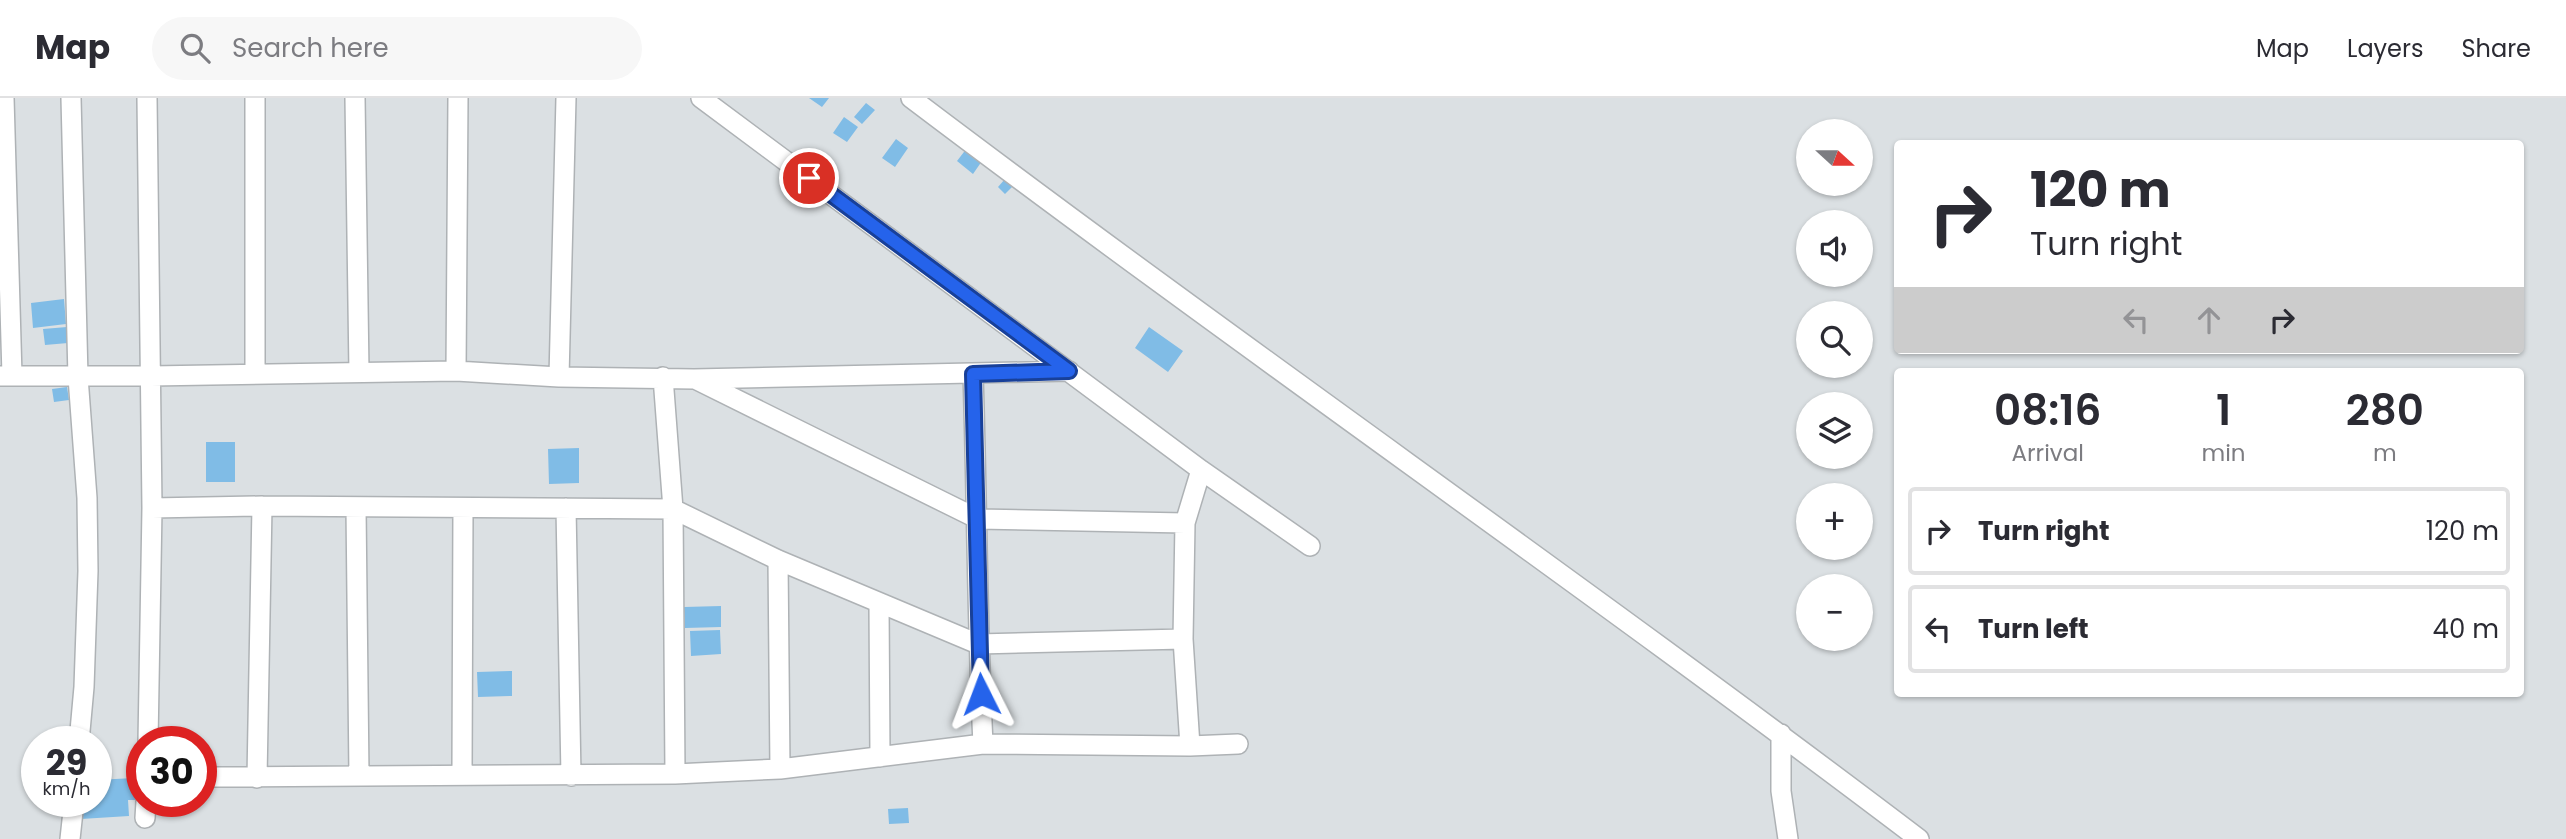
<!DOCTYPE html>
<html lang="en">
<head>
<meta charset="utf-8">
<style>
  :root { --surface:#fff; --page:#f7f7f7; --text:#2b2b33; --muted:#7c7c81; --line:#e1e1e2 }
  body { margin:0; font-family:Poppins,sans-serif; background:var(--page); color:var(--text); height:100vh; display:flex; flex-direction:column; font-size:26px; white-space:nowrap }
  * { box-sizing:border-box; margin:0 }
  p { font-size:23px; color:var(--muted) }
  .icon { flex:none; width:38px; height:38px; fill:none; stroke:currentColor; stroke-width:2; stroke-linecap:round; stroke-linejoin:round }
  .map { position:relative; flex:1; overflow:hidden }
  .details { position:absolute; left:1894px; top:270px; width:630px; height:329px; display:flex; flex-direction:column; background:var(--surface); border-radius:7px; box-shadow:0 2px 5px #0004 }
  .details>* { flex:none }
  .hud { position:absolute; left:1894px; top:42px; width:630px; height:214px; border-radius:7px; box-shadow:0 2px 5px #0004; background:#fff; color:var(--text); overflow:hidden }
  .needle { width:46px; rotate:111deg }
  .tools { position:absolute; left:1796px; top:21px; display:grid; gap:14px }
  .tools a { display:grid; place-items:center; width:77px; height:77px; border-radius:50%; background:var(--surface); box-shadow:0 2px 5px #0004; font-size:35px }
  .speed { position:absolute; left:21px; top:628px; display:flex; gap:14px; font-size:35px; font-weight:700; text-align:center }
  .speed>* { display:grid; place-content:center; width:91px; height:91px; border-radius:50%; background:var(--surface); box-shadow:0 2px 5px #0004; line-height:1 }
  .speed small { font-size:18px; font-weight:400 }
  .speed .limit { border:10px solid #d22; background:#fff; color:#111 }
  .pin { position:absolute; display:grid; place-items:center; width:60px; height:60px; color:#fff; margin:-30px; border:4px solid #fff; border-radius:50%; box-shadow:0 2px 7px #0007 }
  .me { position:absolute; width:77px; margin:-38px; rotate:357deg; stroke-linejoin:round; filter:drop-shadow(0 0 5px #0008) }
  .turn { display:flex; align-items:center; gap:24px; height:147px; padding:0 21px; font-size:32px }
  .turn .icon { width:91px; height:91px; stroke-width:2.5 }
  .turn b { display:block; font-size:49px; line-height:60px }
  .lanes { display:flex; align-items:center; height:66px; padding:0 21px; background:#0003; justify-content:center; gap:35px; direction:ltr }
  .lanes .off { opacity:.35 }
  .eta { display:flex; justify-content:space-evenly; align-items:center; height:119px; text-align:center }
  .eta b { font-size:42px; font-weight:600; line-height:49px }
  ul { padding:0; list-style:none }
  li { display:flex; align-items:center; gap:21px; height:88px; margin:0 14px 10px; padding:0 7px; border:4px solid var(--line); border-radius:7px }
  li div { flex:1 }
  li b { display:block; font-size:26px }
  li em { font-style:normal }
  header { display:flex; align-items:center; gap:42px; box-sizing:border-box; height:98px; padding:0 35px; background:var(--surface); border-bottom:2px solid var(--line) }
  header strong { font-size:33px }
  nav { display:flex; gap:38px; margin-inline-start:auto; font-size:24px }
  .search { width:490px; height:63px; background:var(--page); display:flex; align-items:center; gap:18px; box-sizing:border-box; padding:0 24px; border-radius:38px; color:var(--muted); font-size:26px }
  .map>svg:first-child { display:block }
  .building { fill:#80bce6 }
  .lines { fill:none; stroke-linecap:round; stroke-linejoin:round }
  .minor-casing { stroke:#aeb2b5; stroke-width:22 }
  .minor { stroke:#fff; stroke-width:19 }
  .route-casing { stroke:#184099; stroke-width:18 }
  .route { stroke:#2563eb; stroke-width:12 }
</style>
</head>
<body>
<header>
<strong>Map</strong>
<div class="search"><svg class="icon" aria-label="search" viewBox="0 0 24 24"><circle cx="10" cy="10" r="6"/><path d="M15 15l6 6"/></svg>Search here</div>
<nav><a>Map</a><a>Layers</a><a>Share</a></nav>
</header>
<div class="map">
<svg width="2566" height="741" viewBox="0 0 2566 741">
  <rect width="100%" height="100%" fill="#dbe0e3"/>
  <!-- building -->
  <path class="building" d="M809 0H829L822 9Z
    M866 5 875 12 862 26 854 19Z
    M844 19 858 29 847 44 833 35Z
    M896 41 908 50 895 69 882 60Z
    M967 50 982 63 973 76 957 63Z
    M1005 81 1013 88 1005 96 998 89Z
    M64 201 66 226 33 230 31 205Z
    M67 229 68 245 45 247 43 231Z
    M1149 229 1183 253 1168 274 1135 250Z
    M67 289 69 302 54 304 52 291Z
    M206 344H235V384H206Z
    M579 350V385L549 386 548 351Z
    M721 508V529L685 530 684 509Z
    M720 532 721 556 691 558 690 533Z
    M512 573V598L478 599 477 574Z
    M134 680 135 702H128L129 718 81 721V704H96V682Z
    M908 710 909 725 889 726 888 711Z"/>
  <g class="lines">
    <!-- minor casing -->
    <g class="minor-casing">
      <path id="minor" d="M4 0 12 278
        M71 0 78 279 87 400 88 473 84 589 79 644
        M147 0 152 410 148 644
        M255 0V275
        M355 0 359 274
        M701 0 1201 372 1310 448
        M911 0C1244 252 1587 489 1919 741
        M456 273 458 0
        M973 276C977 399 977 523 983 646
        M0 278H151L456 273 559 279 694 281 1069 273
        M559 279 566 0
        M663 279 673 411 675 676
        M697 282 978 421 1185 425
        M152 410 262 408 673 411 778 462 978 546 1183 541
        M356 410 359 678
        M566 410 571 678
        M778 462 780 671
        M879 506 880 659
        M1781 636V693L1788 741
        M1190 648 1183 541 1185 425 1201 372
        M462 675 463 410
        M201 679 675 676 780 671 983 646 1190 648 1238 646
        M257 680 262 408
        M145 720 146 704
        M70 741 74 704"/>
    </g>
    <!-- minor -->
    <use href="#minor" class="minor"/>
  </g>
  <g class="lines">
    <!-- route casing -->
    <g class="route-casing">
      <path id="route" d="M809 80 1069 273 973 276 981 596"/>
    </g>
    <!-- route -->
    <use href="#route" class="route"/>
  </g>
</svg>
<div class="tools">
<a><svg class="needle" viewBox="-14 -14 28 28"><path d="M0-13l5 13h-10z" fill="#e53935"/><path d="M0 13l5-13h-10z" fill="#7c7c81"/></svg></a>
<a><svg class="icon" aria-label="sound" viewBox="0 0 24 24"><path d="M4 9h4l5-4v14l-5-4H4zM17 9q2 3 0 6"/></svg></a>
<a><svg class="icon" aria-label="search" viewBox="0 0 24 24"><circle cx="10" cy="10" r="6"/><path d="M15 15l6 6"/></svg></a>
<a><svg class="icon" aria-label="layers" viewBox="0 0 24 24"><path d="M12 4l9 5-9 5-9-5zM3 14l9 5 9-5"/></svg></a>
<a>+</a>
<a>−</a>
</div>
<div class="speed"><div>29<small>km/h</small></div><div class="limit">30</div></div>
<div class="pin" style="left:809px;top:80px;background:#d93025"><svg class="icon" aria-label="arrive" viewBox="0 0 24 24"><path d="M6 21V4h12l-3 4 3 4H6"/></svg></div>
<svg class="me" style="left:981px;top:596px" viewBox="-20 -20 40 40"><path d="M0-17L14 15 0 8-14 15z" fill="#2563eb" stroke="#fff" stroke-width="4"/></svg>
<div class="hud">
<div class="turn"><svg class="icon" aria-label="right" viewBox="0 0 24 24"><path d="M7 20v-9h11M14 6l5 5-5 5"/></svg><div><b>120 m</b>Turn right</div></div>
<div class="lanes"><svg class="icon off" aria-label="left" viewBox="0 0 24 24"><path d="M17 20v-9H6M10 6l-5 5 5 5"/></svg><svg class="icon off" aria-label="ahead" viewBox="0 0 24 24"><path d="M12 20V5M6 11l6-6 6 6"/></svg><svg class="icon" aria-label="right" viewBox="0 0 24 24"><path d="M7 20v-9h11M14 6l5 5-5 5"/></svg></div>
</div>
<section class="details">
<div class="eta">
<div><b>08:16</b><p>Arrival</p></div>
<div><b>1</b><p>min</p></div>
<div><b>280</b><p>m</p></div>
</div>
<ul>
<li><svg class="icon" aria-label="right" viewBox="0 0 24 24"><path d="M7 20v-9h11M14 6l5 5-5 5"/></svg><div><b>Turn right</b></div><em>120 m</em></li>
<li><svg class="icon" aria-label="left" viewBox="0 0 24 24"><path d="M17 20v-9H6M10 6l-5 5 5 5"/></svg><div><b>Turn left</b></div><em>40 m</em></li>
</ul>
</section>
</div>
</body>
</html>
